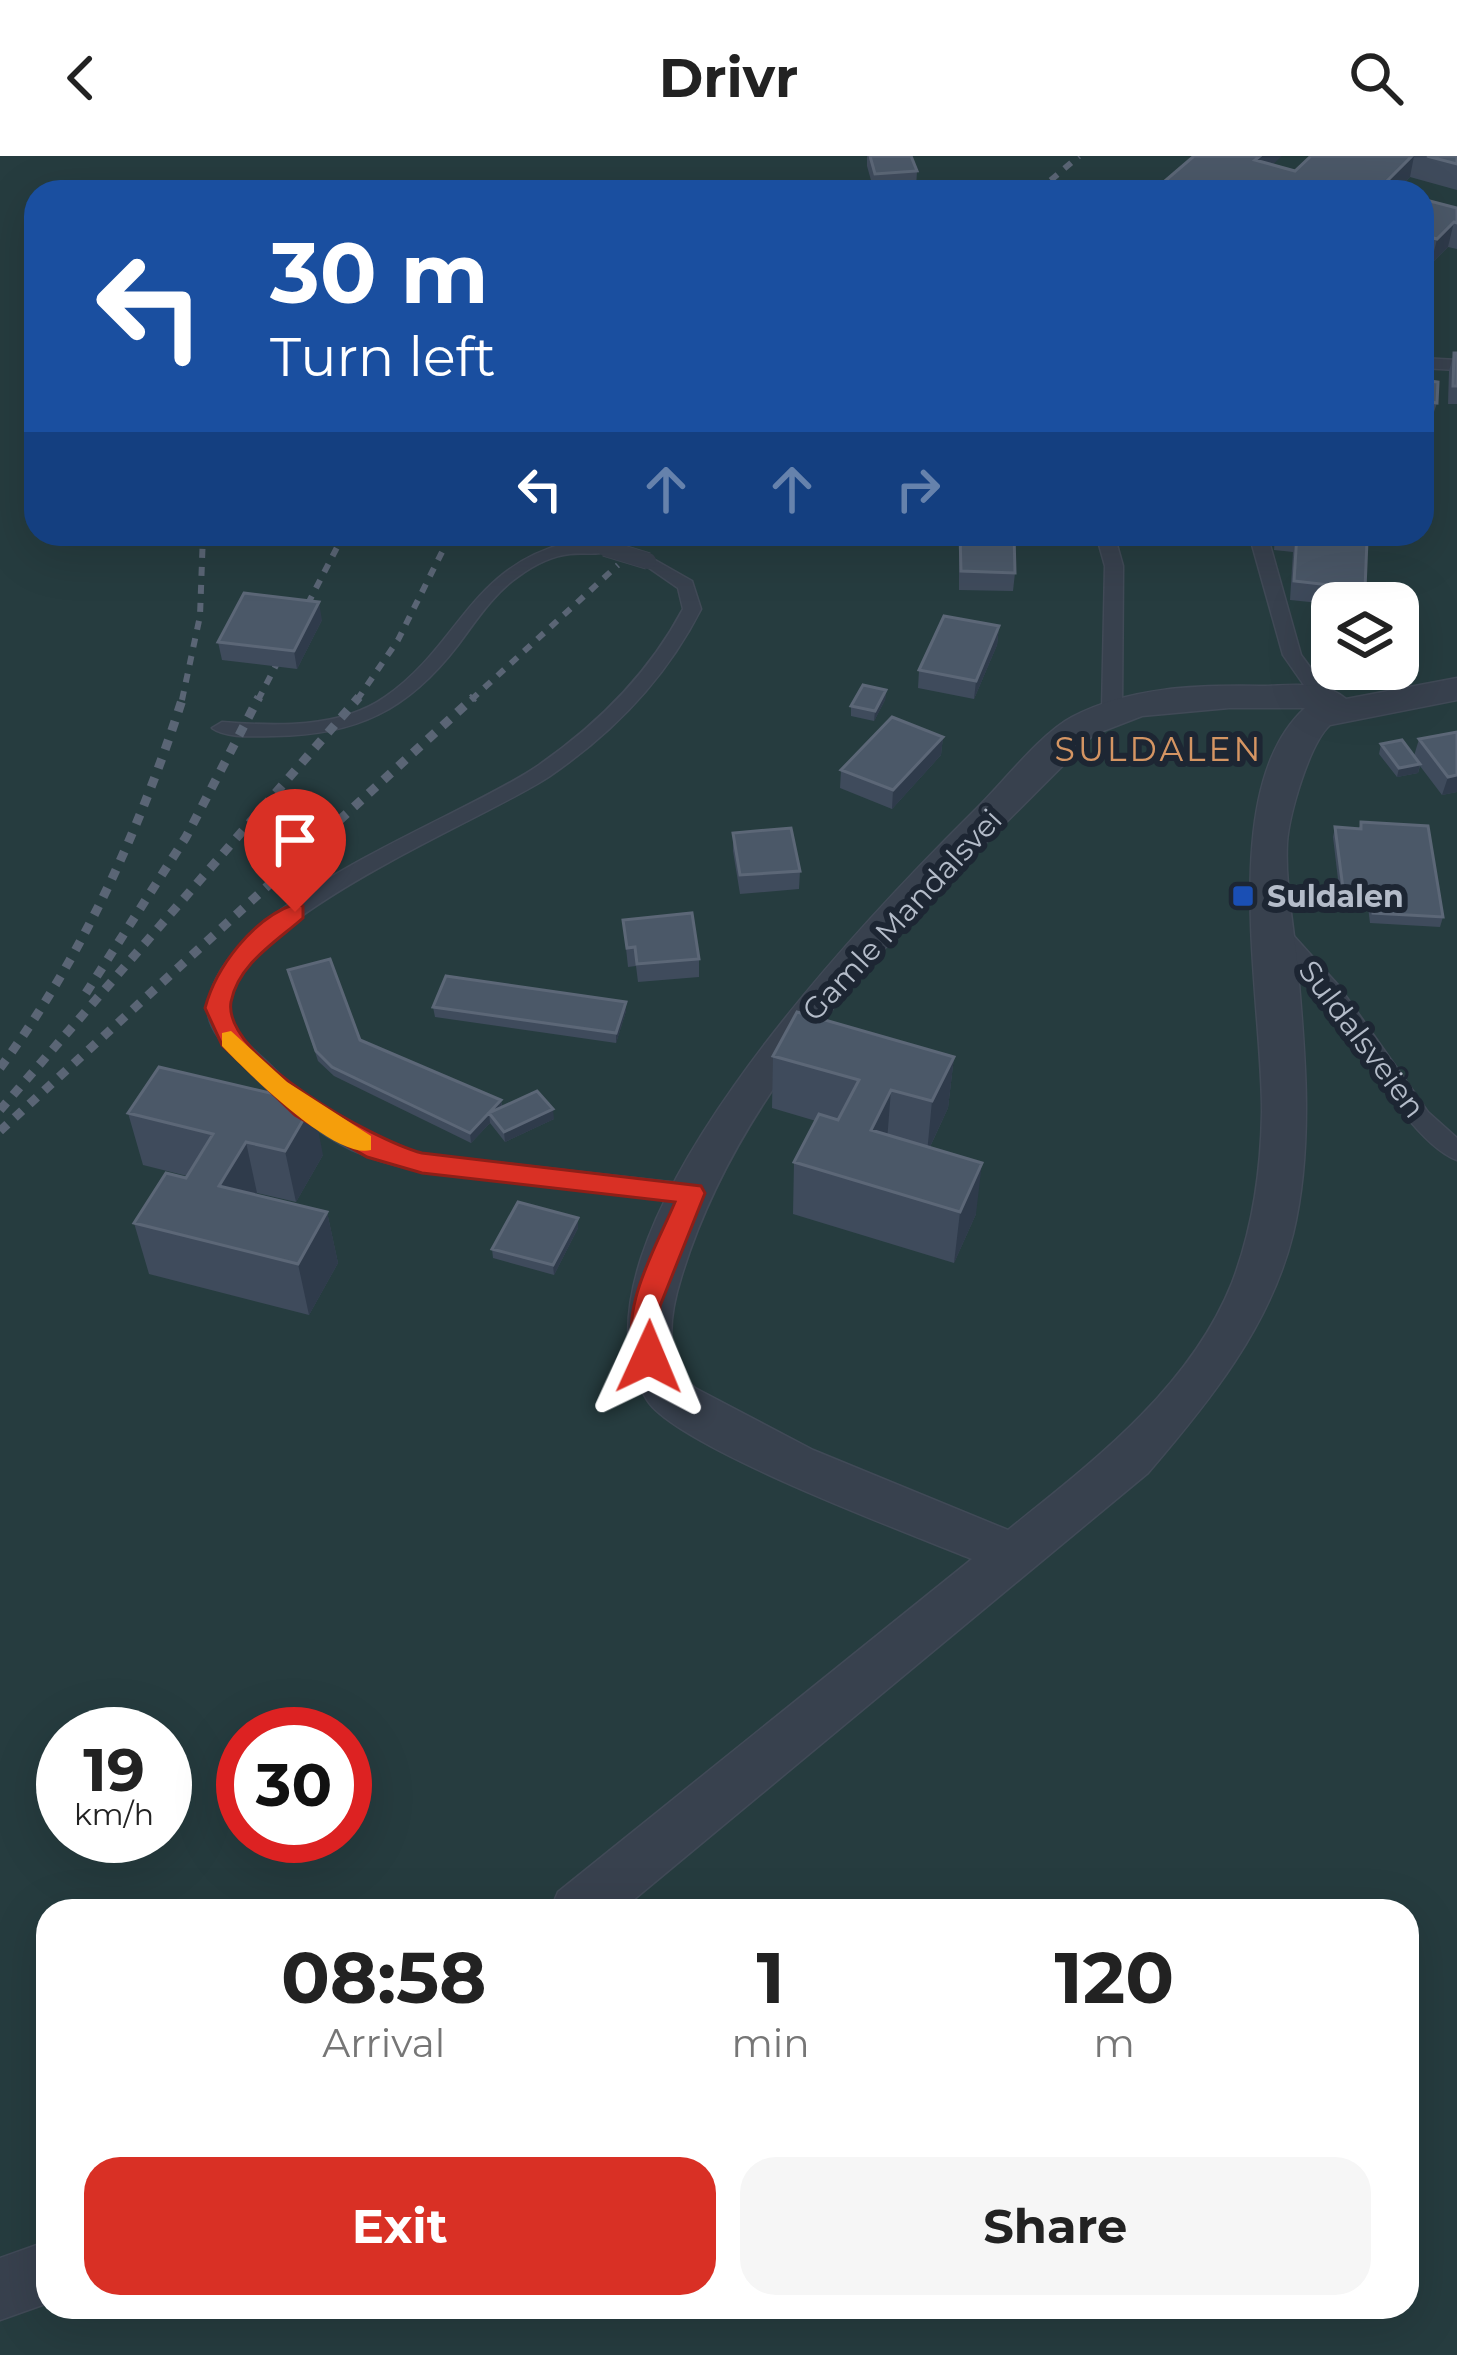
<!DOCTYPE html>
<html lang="en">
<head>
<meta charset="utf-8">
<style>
  :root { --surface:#fff; --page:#f6f6f6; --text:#222; --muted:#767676; --accent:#d93025 }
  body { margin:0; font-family:Montserrat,sans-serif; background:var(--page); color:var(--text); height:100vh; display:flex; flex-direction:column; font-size:45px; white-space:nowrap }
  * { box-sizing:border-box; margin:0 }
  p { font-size:39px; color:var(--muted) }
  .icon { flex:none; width:66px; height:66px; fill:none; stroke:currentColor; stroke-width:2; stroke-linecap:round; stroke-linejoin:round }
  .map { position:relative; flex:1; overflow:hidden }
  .details { position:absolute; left:36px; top:1743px; width:1383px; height:420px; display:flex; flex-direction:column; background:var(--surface); border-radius:36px; box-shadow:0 12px 48px #0002 }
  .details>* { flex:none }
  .hud { position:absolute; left:24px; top:24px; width:1410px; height:366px; border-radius:36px; box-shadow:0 12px 48px #0002; background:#1a4fa0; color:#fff; overflow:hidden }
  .tools { position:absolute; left:1311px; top:426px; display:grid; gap:24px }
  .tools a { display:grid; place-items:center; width:108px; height:108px; border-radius:24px; background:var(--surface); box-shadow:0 12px 48px #0002; font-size:60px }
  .speed { position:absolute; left:36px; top:1551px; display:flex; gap:24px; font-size:60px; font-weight:700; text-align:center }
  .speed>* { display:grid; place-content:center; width:156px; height:156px; border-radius:50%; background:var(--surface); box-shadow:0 12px 48px #0002; line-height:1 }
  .speed small { font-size:30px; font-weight:400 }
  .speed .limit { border:18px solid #d22; background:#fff; color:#111 }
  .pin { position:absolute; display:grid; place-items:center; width:102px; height:102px; color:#fff; margin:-123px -51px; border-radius:50% 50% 50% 0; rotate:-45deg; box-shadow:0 0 12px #0007 }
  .pin .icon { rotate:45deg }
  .me { position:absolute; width:132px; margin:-66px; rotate:1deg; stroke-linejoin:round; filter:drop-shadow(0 0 9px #0008) }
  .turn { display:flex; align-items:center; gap:42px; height:252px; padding:0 48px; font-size:54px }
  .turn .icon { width:156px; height:156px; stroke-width:2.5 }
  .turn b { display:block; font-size:84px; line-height:102px }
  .lanes { display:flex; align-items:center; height:114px; padding:0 48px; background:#0003; justify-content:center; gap:60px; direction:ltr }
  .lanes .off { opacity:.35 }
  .eta { display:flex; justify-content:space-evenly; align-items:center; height:204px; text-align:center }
  .eta b { font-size:72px; font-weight:700; line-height:84px }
  .action { display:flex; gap:24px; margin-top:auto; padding:24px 48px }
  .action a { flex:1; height:138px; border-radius:36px; background:var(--accent); color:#fff; font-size:48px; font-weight:700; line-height:138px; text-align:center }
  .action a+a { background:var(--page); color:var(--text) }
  header { display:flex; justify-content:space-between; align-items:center; height:156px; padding:0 48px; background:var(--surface); font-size:54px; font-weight:700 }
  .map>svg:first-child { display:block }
  .green { fill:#263c3f; fill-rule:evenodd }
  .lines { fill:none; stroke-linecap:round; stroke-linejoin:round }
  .service-casing { stroke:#414a57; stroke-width:3 }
  .minor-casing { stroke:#414a57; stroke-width:3 }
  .service { fill:#38414e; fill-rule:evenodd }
  .minor { fill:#38414e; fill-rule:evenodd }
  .rail-far1 { stroke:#5a6575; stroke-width:6; stroke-dasharray:9 9; stroke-linecap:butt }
  .rail { stroke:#5a6575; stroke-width:9; stroke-dasharray:10 10; stroke-linecap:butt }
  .service-bridge-casing { stroke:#414a57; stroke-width:18; stroke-linecap:butt }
  .service-bridge { stroke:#38414e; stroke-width:16 }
  .wall { fill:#3f4b5c }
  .shaded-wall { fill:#2f3b4b }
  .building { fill:#4b5868; stroke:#5c6777; stroke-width:3 }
  .route { fill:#d93025; stroke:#8d1f18; stroke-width:3 }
  .slow { fill:#f59e0b }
  .transit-dot { fill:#1a4fb4; stroke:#1d2633; stroke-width:4.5 }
  .labels { text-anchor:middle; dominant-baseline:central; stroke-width:12; stroke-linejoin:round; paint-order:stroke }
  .poi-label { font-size:30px; font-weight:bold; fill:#b4bcc9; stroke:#1d2633; text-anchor:start }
  .street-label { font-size:30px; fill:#b4bcc9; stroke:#1d2633 }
  .neighbourhood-label { font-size:33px; letter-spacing:3px; fill:#d59563; stroke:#1d2633 }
</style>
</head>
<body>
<header><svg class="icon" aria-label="back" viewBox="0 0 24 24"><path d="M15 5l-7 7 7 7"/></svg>Drivr<svg class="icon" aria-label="search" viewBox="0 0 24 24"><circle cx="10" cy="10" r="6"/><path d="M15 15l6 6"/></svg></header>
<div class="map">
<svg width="1457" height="2199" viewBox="0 0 1457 2199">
  <rect width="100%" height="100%" fill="#242f3e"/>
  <!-- green -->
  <path class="green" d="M0 0H1457V2199H0ZM36 36H1422V378H36ZM1332 447H1398V513H1332ZM63 1578H165V1680H63ZM243 1578H345V1680H243ZM48 1755H1407V2151H48Z"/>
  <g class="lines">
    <!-- service casing -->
    <g class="service-casing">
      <path id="service" d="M1422 202 1457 204V214L1422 212Z
        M1096 378H1114L1123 410 1122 554 1112 560 1102 554 1105 410Z
        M1249 378H1267L1301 499 1332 541 1329 545H1315L1283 499Z
        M566 387H605L614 392C601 401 585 396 570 398 551 400 534 409 519 420 494 437 476 465 458 489 408 554 357 579 275 580 256 580 227 583 212 572L222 566C275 570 339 573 385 541 459 490 469 413 566 387Z
        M648 400 692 425 701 453C666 522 614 576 550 620 485 664 223 767 229 855 231 876 253 893 267 906 301 940 339 972 385 989 422 1003 463 1003 502 1007 565 1014 629 1022 692 1028L704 1037 692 1046C632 1040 572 1033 511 1026 457 1020 402 1017 352 994 311 974 276 943 245 911 230 896 206 873 208 851 217 748 458 664 536 611 597 569 648 519 683 453L678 432 639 405Z
        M1276 766 1283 768 1338 829 1428 956 1457 982V1004C1411 987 1355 884 1325 843 1308 820 1287 799 1269 778L1265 773Z"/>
    </g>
    <!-- minor casing -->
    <g class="minor-casing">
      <path id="minor" d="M1457 522V544L1330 569C1309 588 1289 659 1287 687 1285 727 1293 766 1297 805 1305 893 1314 991 1293 1078 1270 1171 1209 1246 1148 1317L620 1755H550L558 1736 972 1403C911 1378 676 1291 647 1244 548 1088 869 759 974 655 1001 629 1041 577 1072 561 1129 531 1197 529 1259 530 1288 530 1323 523 1346 543ZM1229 552H1305C1216 633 1263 846 1262 957 1261 1015 1253 1072 1232 1127 1190 1232 1093 1306 1008 1374L813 1294 695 1232C662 1206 670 1157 681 1122 747 902 938 738 1093 579L1142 560Z
        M48 2085V2147L0 2164V2102Z"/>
    </g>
    <!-- service -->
    <use href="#service" class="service"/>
    <!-- minor -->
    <use href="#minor" class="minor"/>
    <!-- rail-far1 -->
    <path class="rail-far1" d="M1037 36 1079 0
      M182 544 200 460 203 378
      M258 544 344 378
      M357 544 398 484 451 378
      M471 544 618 409"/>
    <!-- rail -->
    <path class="rail" d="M86 837 186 681 259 541
      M0 912C82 802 141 671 183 541
      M0 954 359 541
      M0 975 474 541"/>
    <!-- service-bridge casing -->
    <g class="service-bridge-casing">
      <path id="service-bridge" d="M605 392 648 405"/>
    </g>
    <!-- service-bridge -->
    <use href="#service-bridge" class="service-bridge"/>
  </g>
  <!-- wall -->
  <path class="wall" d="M867 0H911L917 15 916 33 874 35 867 10Z
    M1194 0 1273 9 1295 15 1311 0H1457V34L1410 21 1396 35Z
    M1422 43 1457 52V93L1448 91 1431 108 1422 105Z
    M1454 197H1457V248H1448L1449 215Z
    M1422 224 1437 247 1434 256 1422 255Z
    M959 378H1014L1015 417 1013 435 959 434Z
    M1275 378H1348L1365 433 1363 442 1332 447V495L1318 493 1320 447 1290 444 1293 396 1274 394Z
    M322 464 297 513 222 504 218 486Z
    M999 470 997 489 974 543 918 532 919 514Z
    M886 534 885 544 874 565 851 560V550Z
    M1457 576V636L1442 639 1420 610 1418 617 1397 621 1379 598 1381 588 1414 600 1419 583Z
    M943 581 941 599 892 653 840 632 841 614Z
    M1361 666 1443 761 1440 771 1370 767 1368 751 1341 749 1333 681 1335 671 1359 673Z
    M733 677 800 715 799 733 740 738 733 695Z
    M623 764 699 803V821L638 826 636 810 628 811Z
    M288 814 360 884 501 944 502 951 554 963 505 986 490 967 471 987 334 920 318 905Z
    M433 851 626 855 616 887 435 861Z
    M773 900 954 901 948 952 930 991 976 1058 954 1107 793 1058 794 1006 816 965 772 952Z
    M128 957 323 999 296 1046 257 1037 256 1039 327 1056 338 1107 309 1159 149 1118 134 1067 187 1020 143 1009Z
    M578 1062V1072L554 1119 493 1102 492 1093Z"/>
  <!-- shaded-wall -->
  <path class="shaded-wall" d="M1260 0H1282L1251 29 1255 4Z
    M1412 0H1414L1410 21 1395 36 1381 31Z
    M1454 66 1448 91 1431 108 1437 83Z
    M319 446 322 464 297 513 294 495Z
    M999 470 997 489 974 543 976 525Z
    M886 534 885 544 874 565 875 555Z
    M943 581 941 599 892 653 893 634Z
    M1420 608 1418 617 1397 621 1399 612Z
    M1457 619V636L1442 639 1448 621Z
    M626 846V855L616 887V877Z
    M954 901 948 952 927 997 932 945Z
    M891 934 887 985 871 974Z
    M501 944 502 954 489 957 490 967 471 987 470 977Z
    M313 947 323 999 296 1046 285 995Z
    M553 953 554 963 505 986 504 976Z
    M246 986 257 1037 232 1081 219 1030Z
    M982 1007 976 1058 954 1107 960 1056Z
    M327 1056 338 1107 309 1159 298 1108Z
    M578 1062V1072L554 1119 553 1109Z"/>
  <!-- building -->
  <path class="building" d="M870 0H911L917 15 875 18Z
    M1194 0H1260L1255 4 1295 15 1311 0H1412L1381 31 1398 36H1152Z
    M1427 0H1457V8Z
    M1422 43 1457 52V67L1454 66 1437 83 1422 79Z
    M1454 197H1457V230H1453Z
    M1422 224 1438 226 1437 247 1422 245Z
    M960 378H1014L1015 417 961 415Z
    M1297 378H1348V382L1367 384 1365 433 1294 425Z
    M244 437 319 446 294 495 218 486Z
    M1323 438 1367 442V447H1332V485L1320 483Z
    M944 460 999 470 976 525 919 514Z
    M863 529 886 534 875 555 851 550Z
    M892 561 943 581 893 634 841 614Z
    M1457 576V619L1448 621 1419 583Z
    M1402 584 1420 608 1399 612 1381 588Z
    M1361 666 1428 670 1443 761 1373 757 1371 741 1344 740 1335 671 1361 673Z
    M791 672 800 715 740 719 733 677Z
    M692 757 699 803 637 808 635 791 627 792 623 764Z
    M330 803 360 884 501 944 470 977 332 911 316 895 288 814Z
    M446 820 626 846 616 877 433 851Z
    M797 856 954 901 932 945 891 934 871 974 982 1007 960 1056 794 1006 819 958 838 964 859 924 773 900Z
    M159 911 313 947 285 995 246 986 219 1030 327 1056 298 1108 134 1067 166 1017 186 1022 213 978 128 957Z
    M537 935 553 953 504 976 489 957Z
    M518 1046 578 1062 553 1109 492 1093Z"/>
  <!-- route -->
  <path class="route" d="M295 748 303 750V762C277 785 238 808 231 846 222 901 376 985 422 997L701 1030 705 1037 660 1150 659 1209H639C614 1159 656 1092 675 1046L422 1017 367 1001 295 959 222 889 205 852C216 811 253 762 295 748Z"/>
  <!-- slow -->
  <path class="slow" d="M231 875 287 926 371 980V994C335 1004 247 916 222 890V877Z"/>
  <!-- markers -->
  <rect class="transit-dot" x="1231" y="728" width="24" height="24" rx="6"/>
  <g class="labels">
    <!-- poi labels -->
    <g class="poi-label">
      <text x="1267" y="740">Suldalen</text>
    </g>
    <!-- street labels -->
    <g class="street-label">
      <text transform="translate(902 759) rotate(-47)">Gamle Mandalsvei</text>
      <text transform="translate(1362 883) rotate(53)">Suldalsveien</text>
    </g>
    <!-- neighbourhood labels -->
    <g class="neighbourhood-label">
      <text x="1159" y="593">SULDALEN</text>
    </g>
  </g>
</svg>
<div class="tools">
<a><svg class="icon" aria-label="layers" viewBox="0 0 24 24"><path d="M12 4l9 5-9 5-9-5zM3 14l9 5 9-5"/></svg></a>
</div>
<div class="speed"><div>19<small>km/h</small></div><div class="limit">30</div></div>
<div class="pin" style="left:295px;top:756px;background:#d93025"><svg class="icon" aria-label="arrive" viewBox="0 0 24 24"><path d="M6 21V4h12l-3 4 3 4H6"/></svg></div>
<svg class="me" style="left:649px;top:1201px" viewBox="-20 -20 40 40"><path d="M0-17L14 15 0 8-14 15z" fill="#d93025" stroke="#fff" stroke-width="4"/></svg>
<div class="hud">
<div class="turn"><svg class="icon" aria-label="left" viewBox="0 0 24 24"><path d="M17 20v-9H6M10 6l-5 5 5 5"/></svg><div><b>30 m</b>Turn left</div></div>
<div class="lanes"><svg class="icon" aria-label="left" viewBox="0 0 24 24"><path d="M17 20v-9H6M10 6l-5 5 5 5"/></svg><svg class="icon off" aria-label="ahead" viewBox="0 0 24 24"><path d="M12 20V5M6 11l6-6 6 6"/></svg><svg class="icon off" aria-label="ahead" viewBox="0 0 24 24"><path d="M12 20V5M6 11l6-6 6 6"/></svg><svg class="icon off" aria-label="right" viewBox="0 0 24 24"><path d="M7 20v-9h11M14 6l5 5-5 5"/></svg></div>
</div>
<section class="details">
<div class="eta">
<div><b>08:58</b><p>Arrival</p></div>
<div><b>1</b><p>min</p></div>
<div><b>120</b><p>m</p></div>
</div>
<div class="action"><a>Exit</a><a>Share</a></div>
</section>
</div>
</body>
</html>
